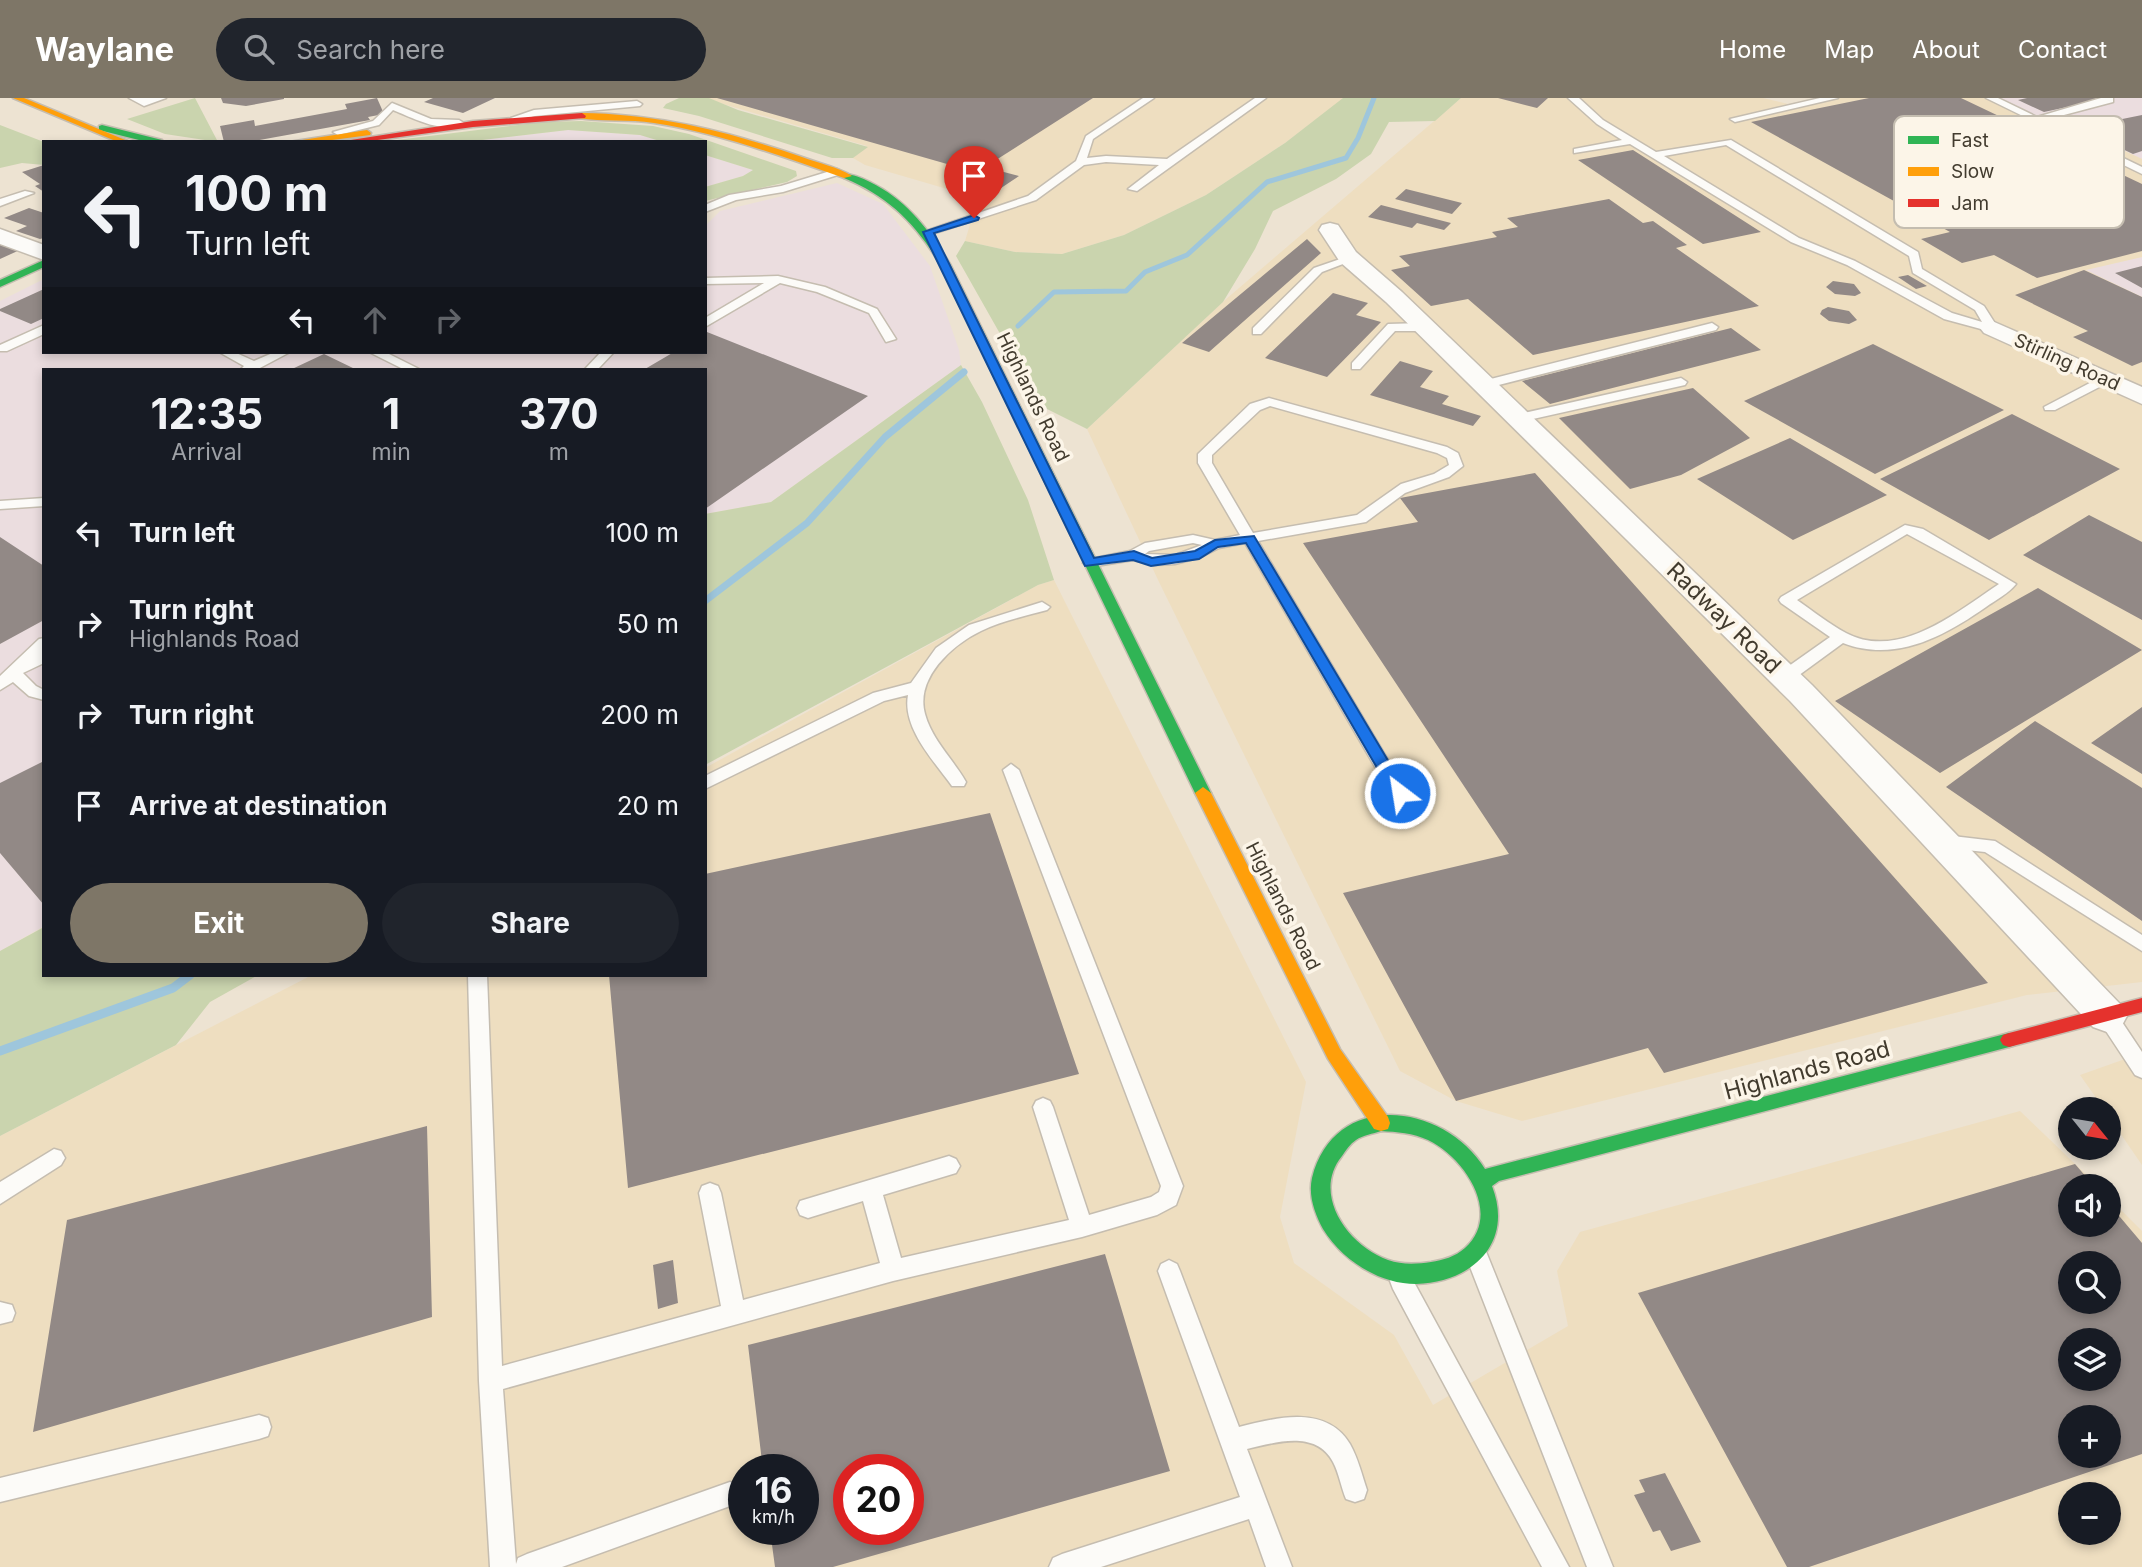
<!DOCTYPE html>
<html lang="en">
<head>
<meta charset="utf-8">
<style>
  :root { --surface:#171b24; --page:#20242c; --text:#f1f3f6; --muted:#9ea1a6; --accent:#7e7667 }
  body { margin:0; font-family:Inter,sans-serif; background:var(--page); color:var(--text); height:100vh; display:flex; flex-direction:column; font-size:26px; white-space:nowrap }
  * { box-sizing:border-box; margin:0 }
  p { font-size:23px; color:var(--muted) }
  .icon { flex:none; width:38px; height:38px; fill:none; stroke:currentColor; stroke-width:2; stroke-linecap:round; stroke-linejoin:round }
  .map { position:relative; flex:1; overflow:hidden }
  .panel { position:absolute; left:42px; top:270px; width:665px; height:609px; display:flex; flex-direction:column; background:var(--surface); border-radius:0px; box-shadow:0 4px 10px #0003 }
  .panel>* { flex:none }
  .banner { position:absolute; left:42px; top:42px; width:665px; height:214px; border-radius:0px; box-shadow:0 4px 10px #0003; background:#171b24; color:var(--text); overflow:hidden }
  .needle { width:46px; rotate:120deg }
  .buttons { position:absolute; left:2058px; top:999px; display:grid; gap:14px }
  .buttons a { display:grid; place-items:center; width:63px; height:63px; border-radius:50%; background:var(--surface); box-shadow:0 4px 10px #0003; font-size:35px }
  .speed { position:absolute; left:728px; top:1356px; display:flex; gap:14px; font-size:35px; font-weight:700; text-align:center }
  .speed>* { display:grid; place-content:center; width:91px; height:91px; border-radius:50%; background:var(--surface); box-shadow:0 4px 10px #0003; line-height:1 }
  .speed small { font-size:18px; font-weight:400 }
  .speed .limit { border:10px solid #d22; background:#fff; color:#111 }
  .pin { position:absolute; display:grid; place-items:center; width:60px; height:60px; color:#fff; margin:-72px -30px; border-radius:50% 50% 50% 0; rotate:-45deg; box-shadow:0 0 7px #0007 }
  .pin .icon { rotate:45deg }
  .me { position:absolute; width:77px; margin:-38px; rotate:329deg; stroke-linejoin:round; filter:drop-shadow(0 0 5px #0008) }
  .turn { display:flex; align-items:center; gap:24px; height:147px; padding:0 28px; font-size:32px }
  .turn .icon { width:91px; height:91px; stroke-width:2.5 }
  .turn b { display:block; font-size:49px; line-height:60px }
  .lanes { display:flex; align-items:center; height:66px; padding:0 28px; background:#0003; justify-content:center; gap:35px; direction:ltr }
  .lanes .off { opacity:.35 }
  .eta { display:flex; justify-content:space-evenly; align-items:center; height:119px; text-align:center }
  .eta b { font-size:42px; font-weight:700; line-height:49px }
  .button { display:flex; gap:14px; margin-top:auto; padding:14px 28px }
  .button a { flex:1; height:80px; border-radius:42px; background:var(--accent); color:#fff; font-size:28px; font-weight:700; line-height:80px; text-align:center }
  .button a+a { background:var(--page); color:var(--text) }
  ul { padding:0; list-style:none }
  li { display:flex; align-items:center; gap:21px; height:91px; padding:0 28px }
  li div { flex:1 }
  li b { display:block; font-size:26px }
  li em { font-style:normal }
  header { display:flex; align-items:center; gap:42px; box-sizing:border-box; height:98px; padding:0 35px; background:var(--accent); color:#fff }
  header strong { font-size:33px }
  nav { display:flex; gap:38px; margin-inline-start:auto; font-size:24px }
  .search { width:490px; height:63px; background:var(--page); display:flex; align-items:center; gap:18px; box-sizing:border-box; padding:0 24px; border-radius:38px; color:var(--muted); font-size:26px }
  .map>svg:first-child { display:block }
  .commercial { fill:#ebdddf }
  .built { fill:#eedec0; fill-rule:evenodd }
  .green { fill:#cad4ae }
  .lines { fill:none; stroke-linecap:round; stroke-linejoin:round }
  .stream-far2 { stroke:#9ec6dc; stroke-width:5 }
  .stream-far1 { stroke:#9ec6dc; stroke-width:7 }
  .stream { stroke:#9ec6dc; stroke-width:9 }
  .building { fill:#928986; fill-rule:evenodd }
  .lane-casing { stroke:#c5bdb0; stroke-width:3 }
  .street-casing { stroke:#c5bdb0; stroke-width:3 }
  .fast-casing { stroke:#c5bdb0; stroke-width:3 }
  .slow-casing { stroke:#c5bdb0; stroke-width:3 }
  .jam-casing { stroke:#c5bdb0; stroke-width:3 }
  .lane { fill:#fcfbf8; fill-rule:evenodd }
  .street { fill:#fcfbf8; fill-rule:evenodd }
  .fast { fill:#30b455; fill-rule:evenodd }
  .slow { fill:#ff9f0a; fill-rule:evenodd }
  .jam { fill:#e5322d; fill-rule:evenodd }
  .route { fill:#1a73e8; stroke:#114b97; stroke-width:2 }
  .labels { text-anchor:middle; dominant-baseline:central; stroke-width:7; stroke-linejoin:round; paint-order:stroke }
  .far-street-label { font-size:19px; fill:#423b2e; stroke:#fcf5e8 }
  .street-label { font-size:23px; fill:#423b2e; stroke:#fcf5e8 }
  .key { fill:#fcf5e8; stroke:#c4bdb0; stroke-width:2 }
  .key-label { font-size:19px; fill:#423b2e }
</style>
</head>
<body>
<header>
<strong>Waylane</strong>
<div class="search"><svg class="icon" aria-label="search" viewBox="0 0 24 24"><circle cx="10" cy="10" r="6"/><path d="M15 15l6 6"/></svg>Search here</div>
<nav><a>Home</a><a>Map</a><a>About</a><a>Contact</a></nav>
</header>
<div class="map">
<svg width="2142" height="1469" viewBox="0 0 2142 1469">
  <rect width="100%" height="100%" fill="#ede3d2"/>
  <!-- commercial -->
  <path class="commercial" d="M1986 0H2142V61L2070 27 2051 31Z
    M568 32 640 37 663 44H465Z
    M705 57 753 72 743 78 705 89Z
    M837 85 883 106 930 168 959 252 961 267 771 404 705 416V271H44V828L0 853V203L44 181V254H705V128L720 113Z
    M2142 159V199L2084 172Z"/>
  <!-- built -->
  <path class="built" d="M709 0H1343V1L1285 45 1206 97 1124 137 1062 156 1015 154 965 143 978 100 865 67 853 60 867 48 706 1Z
    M1461 0H1763L1788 6 1817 0H1986L2050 31 2070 27 2142 61V159L2086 172 2142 199V884L2027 897 1522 1023 1456 1003 1400 973 1159 484 1087 331 1225 202Z
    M1054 482 1306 984 1280 1119 1294 1165 1394 1237 1433 1307 1568 1228 1557 1173 1580 1134 2020 1013 2098 1088H2070V1127H2109V1100L2142 1133V1469H0V1038L312 877H705V670L1038 487ZM2070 1166H2109V1204H2070ZM2070 1242H2109V1281H2070ZM2070 1320H2109V1358H2070ZM744 1372H803V1432H744ZM849 1372H908V1432H849ZM2070 1396H2109V1435H2070Z
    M2142 955V1067L2109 1019V1012L2104 1011 2080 977Z"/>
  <!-- green -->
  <path class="green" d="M195 0 218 44 165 36 127 21Z
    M679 0H709L738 12 868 49 853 60H832L699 18 663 10 666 6Z
    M1343 0H1461L1435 23 1389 24 1371 56 1336 81 1273 113 1255 151 1223 204 1087 331 1041 308 956 158 965 143 1015 154 1062 156 1124 137 1206 97 1285 45Z
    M581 23 653 28 689 36 796 73 797 78 787 84 705 103V89L743 78 753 72 705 57V44H663L640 37 568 32 465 44H381L543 24Z
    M0 27 44 44V67L22 65 0 70Z
    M961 267 982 304 1028 402 1054 482 1038 487 705 667V416L771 404Z
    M44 829V877H258L210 904 176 947 0 1038V853Z"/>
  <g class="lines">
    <!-- stream-far2 -->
    <path class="stream-far2" d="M1018 228 1054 194 1126 193 1145 174 1187 157 1267 84 1346 60 1358 40 1374 0"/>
    <!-- stream-far1 -->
    <path class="stream-far1" d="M705 503 807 425 885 339 964 274"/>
    <!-- stream -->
    <path class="stream" d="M0 953 173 890 190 877"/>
  </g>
  <!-- building -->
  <path class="building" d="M221 0H284V1L246 8 223 5Z
    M377 0 384 16 368 19 370 22 248 44H224L220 28 254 22 255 28 347 11 345 6Z
    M433 0H495L463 15 424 4Z
    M717 0H1093L985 69 1019 78 995 94 945 80 961 70Z
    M1498 0H1548L1537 10Z
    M1869 0H1961L2142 86V153L2037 180 1994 157 1962 165 1921 141 1950 134 1751 24Z
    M2027 0H2095L2100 2 2044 14 2018 2Z
    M2142 17V53L2133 56 2078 30Z
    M1633 52 1761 134 1703 146 1578 62Z
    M44 67V94L35 88 40 86 22 74Z
    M1406 91 1462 105 1452 116 1395 101Z
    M1609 101 1643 125 1653 123 1687 147 1676 150 1759 208 1533 257 1468 201 1431 208 1391 172 1410 168 1399 158 1497 139 1492 134 1518 129 1507 120Z
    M1381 107 1451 125 1444 132 1417 125 1412 130 1368 119Z
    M29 110 44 115V140L40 141 16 133 27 128 4 120Z
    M1307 141 1321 155 1209 254 1182 245Z
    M0 145 22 151 0 161Z
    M2142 168V190L2115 175Z
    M2084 172 2142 199V264L2132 268 2073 239 2088 233 2015 197Z
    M1908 177 1927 188 1916 191 1898 179Z
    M1833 183 1854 186 1861 195 1855 198 1835 196 1826 189Z
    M44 191V220L31 226 0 213V211Z
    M1333 195 1368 205 1356 217 1381 224 1327 279 1265 260Z
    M1828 209 1849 213 1857 222 1849 226 1829 223 1820 216 1822 212Z
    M1731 230 1761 252 1550 306 1522 283Z
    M707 234 868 298 705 411V271H645L674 254H705Z
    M1873 246 2004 312 1875 376 1744 303Z
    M324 256 355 271H292Z
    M1400 263 1433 273 1420 289 1449 298 1442 306 1481 318 1473 328 1370 297Z
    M1693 290 1750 340 1681 377 1630 391 1559 320Z
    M2012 316 2120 371 1989 442 1880 381Z
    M1790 340 1887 397 1793 442 1697 381Z
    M1535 375 1988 885 1664 975 1648 950 1456 1003 1343 795 1509 756 1303 445 1418 424 1400 400Z
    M2089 417 2142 444V522L2023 457Z
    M0 439 44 468V522L0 546Z
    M2038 490 2142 552 1940 675 1835 603Z
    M2142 609V676L2091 645Z
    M2035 623 2142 690V823L1946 689Z
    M44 663V807L0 755V685Z
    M990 715 1079 976 628 1090 609 877H705V776Z
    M427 1028 432 1219 33 1334 67 1122Z
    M2075 1066 2094 1088H2070V1127H2109V1106L2142 1145V1356L1809 1469H1787L1638 1195ZM2070 1166H2109V1204H2070ZM2070 1242H2109V1281H2070ZM2070 1320H2109V1358H2070Z
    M1105 1156 1170 1373 833 1469H775L770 1432H803V1372H763L748 1247ZM849 1372H908V1432H849Z
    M673 1162 678 1205 658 1211 653 1167Z
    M1665 1375 1701 1444 1671 1453 1660 1432 1653 1434 1634 1397 1645 1394 1639 1382Z"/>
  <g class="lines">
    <!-- lane casing -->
    <g class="lane-casing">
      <path id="lane" d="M129 0H166L144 8Z
        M1143 0H1154L1093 41 1087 60 1106 58 1167 61 1255 0H1266L1137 93 1128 91 1159 67 1106 64 1084 67 1036 102 932 136 923 134 1028 98 1076 63 1086 38Z
        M1568 0H1579L1603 22 1656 54 1731 42 1918 154 1922 171 1984 208 1998 230 1992 234 1944 221 1847 167 1791 144 1630 46 1574 55V51L1622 42 1597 26ZM1726 47 1909 158 1913 175 1975 212 1982 224 1952 215 1855 163 1799 140 1664 58Z
        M1820 0H1838L1735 24 1730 21Z
        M1986 0H1998L2037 19 2101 0H2113V4L2045 22 2142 69V76Z
        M637 3 642 6 640 8 535 18 516 23 511 20 534 12Z
        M392 5 431 21 459 22 464 25C444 37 413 20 393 12L379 27 338 37 333 34 373 23Z
        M837 71 842 74 841 76 783 94 736 102 705 114V107L729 97 781 88Z
        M25 93 34 95 0 108V101Z
        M1346 159 1356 161 1322 174 1261 236H1253V230L1314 170Z
        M778 178 825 189 877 211 896 241 886 244 869 215 817 194 780 185 705 229V220L764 185 705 186V180Z
        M1712 225 1718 229 1716 232 1483 291 1477 287 1479 284Z
        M1388 226 1423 225 1429 229 1423 233H1395L1360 271H1352V265Z
        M44 227V236L7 253H0V247Z
        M219 254H234L254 263 275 254H290L258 271H241L244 268Z
        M369 254H385L419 271H403Z
        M601 254H614L598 271H585Z
        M2105 277 2111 281 2109 284 2055 312H2045L2044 309Z
        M1681 280 1687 284 1685 287 1519 324 1513 320 1519 316Z
        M1269 300 1447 349 1458 355 1463 368 1449 379 1405 395 1366 424 1258 443 1419 714 1422 719 1419 724H1407L1245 445 1219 450 1201 459 1175 466 1154 467 1133 462 1090 469 1083 465 1090 461 1130 453 1145 445 1193 437 1215 442 1240 437 1198 365V356L1250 306ZM1270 308 1437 355 1447 360 1449 367 1434 376 1401 386 1357 417 1253 435 1212 365V357L1260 312ZM1193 445 1202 447 1175 457 1145 456 1149 453Z
        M44 400V408L0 411V403Z
        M1905 427 1923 431 2016 486C2009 495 1996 502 1986 509 1943 539 1895 565 1843 545L1791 583H1779L1777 579 1779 575 1830 539 1781 505 1779 502 1781 499ZM1907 436 1999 486C1957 514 1899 563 1846 535 1829 526 1813 513 1797 502Z
        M1042 504 1050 509 1047 512C1025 518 1001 523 981 533 952 547 915 580 925 616 932 642 953 661 966 684L964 688H952C934 663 902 630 908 597L884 603 705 691V678L873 595 911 585 936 550 969 527Z
        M44 540V565L23 575 36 588 44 592V602L29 598 13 584 0 592V578L39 541Z
        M1011 666 1019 672 1183 1088 1176 1107 1157 1117 1082 1139 893 1183 503 1291 516 1466 518 1460 527 1456 730 1384 739 1387 742 1396 739 1405 730 1408 562 1469H490L479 1283 468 877H487L502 1268 721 1208 699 1095 702 1088 710 1085 718 1088 721 1095 743 1202 880 1165 863 1103 808 1120 800 1117 797 1110 800 1103 949 1058 956 1061 960 1068 956 1075 883 1097 901 1160 1069 1122 1033 1009 1036 1003 1043 1000 1050 1003 1053 1009 1089 1117 1151 1099 1159 1094 1161 1088 1003 672Z
        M1944 737 1995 743 2142 837V853L1985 754 1938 749 1935 744 1938 739Z
        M2107 910 2114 912 2142 954V980L2135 977 2100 924 2097 918 2100 912Z
        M54 1051 61 1053 65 1060 61 1067 0 1106V1084Z
        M1476 1146 1484 1149 1487 1156 1613 1469H1587L1465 1156 1468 1149Z
        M1169 1162 1177 1166 1180 1173 1239 1329C1275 1320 1326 1306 1350 1346 1358 1360 1362 1377 1367 1392L1364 1401 1355 1404 1346 1401C1341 1389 1339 1375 1333 1364 1316 1332 1276 1344 1247 1351L1292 1469H1266L1249 1421 1101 1469H1049L1053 1460 1062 1456 1240 1399 1158 1173 1161 1166Z
        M1401 1172 1409 1175 1569 1469H1542L1393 1191 1390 1183 1393 1175Z
        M0 1204 12 1207 15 1215 12 1223 0 1226Z
        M259 1317 268 1320 271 1329 268 1338 259 1341 0 1404V1380Z"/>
    </g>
    <!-- street casing -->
    <g class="street-casing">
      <path id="street" d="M1330 125 1338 127 1356 154 1402 194 1812 587 2121 907 2127 918 2121 929 2107 934 2093 929 1790 603 1386 204 1340 164 1319 132 1322 127Z
        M0 131 44 147V162L0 146Z
        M1992 223 2142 289V306L1984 235 1980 230 1984 225Z"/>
    </g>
    <!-- fast casing -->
    <g class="fast-casing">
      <path id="fast" d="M102 27 162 42 163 44H147L99 32V28Z
        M844 76C853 76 862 80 870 84 907 102 929 132 950 166L1211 695 1208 699H1198L1195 695 940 166C915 125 888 98 844 80Z
        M44 162V169L0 189V182Z
        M2009 935 2015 937 2018 942 2015 947 2009 949 1499 1083 1492 1088C1514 1145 1473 1184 1416 1186 1379 1186 1342 1162 1323 1131 1315 1116 1308 1098 1312 1080 1334 991 1444 1004 1485 1071ZM1381 1033C1397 1034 1413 1035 1428 1042 1464 1059 1503 1116 1465 1150 1455 1159 1443 1162 1431 1164 1417 1166 1402 1167 1388 1162 1348 1148 1311 1096 1342 1058 1346 1052 1350 1046 1356 1042 1363 1037 1373 1036 1381 1033Z"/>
    </g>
    <!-- slow casing -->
    <g class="slow-casing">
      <path id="slow" d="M13 0H24L130 44H118Z
        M582 15C659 16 730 34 802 59 818 65 838 69 852 78L844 80C781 58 719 35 654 25 629 21 603 24 579 20L578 18Z
        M367 32 371 35 370 37 317 44H289Z
        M1203 689 1211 695 1340 951 1388 1019 1390 1025 1388 1031 1381 1033 1374 1031 1328 961 1195 695Z"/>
    </g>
    <!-- jam casing -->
    <g class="jam-casing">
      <path id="jam" d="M582 15 586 18 585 20 473 29 363 44H338L473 23Z
        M2142 900V914L2009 949 2003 947 2000 942 2003 937 2009 935Z"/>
    </g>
    <!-- lane -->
    <use href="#lane" class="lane"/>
    <!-- street -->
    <use href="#street" class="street"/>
    <!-- fast -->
    <use href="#fast" class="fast"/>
    <!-- slow -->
    <use href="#slow" class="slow"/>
    <!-- jam -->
    <use href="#jam" class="jam"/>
  </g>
  <!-- route -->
  <path class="route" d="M974 117 979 120 978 122 934 135 1094 460 1134 453 1152 460 1195 453 1215 442 1254 438 1405 691 1408 695 1405 699H1394L1246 445 1218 449 1199 461 1151 468 1133 462 1085 468 923 134Z"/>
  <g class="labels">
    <!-- far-street labels -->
    <g class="far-street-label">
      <text transform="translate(2067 264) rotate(24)">Stirling Road</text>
      <text transform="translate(1033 299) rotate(64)">Highlands Road</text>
      <text transform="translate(1283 808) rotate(63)">Highlands Road</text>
    </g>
    <!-- street labels -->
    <g class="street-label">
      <text transform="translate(1724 520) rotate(44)">Radway Road</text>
      <text transform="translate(1807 972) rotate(-15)">Highlands Road</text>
    </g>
  </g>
  <!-- legend -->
  <rect x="1894" y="18" width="230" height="112" rx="10" class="key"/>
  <rect x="1908" y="38" width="31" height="8" fill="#30b455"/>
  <rect x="1908" y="69" width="31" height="9" fill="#ff9f0a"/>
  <rect x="1908" y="101" width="31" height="8" fill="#e5322d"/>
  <g class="key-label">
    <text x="1951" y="49">Fast</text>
    <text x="1951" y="80">Slow</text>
    <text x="1951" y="112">Jam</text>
  </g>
</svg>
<div class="buttons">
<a><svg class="needle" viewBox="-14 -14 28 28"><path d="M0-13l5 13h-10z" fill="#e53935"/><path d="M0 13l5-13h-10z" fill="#9ea1a6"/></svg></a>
<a><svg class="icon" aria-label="sound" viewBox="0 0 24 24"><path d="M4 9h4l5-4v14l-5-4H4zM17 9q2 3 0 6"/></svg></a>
<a><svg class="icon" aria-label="search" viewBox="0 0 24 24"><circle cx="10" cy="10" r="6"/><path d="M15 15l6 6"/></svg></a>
<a><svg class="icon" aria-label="layers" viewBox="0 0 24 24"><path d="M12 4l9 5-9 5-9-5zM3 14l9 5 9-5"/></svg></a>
<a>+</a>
<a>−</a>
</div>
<div class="speed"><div>16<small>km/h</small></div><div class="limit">20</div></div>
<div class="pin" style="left:974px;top:120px;background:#d93025"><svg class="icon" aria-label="arrive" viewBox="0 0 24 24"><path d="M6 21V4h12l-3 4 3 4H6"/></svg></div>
<svg class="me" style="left:1400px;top:695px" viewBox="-20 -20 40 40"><circle r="17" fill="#1a73e8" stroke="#fff" stroke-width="3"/><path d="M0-11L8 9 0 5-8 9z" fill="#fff"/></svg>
<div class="banner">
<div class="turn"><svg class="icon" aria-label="left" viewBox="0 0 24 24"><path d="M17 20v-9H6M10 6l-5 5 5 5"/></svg><div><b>100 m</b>Turn left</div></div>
<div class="lanes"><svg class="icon" aria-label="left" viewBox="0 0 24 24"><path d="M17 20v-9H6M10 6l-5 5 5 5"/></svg><svg class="icon off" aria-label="ahead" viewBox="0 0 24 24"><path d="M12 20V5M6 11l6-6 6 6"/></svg><svg class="icon off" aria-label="right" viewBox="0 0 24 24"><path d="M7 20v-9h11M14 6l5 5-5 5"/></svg></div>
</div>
<section class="panel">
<div class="eta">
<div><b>12:35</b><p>Arrival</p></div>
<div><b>1</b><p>min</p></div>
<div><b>370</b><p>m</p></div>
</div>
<ul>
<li><svg class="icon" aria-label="left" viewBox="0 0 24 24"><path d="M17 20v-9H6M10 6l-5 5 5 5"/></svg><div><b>Turn left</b></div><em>100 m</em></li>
<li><svg class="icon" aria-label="right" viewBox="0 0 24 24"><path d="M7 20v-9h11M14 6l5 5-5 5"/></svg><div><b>Turn right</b><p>Highlands Road</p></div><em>50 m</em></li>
<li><svg class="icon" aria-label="right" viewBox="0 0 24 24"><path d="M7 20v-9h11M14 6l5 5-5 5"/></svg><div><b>Turn right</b></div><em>200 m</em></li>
<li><svg class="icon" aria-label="arrive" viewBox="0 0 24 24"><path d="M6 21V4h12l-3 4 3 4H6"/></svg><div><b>Arrive at destination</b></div><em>20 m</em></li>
</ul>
<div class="button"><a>Exit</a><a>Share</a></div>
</section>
</div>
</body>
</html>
